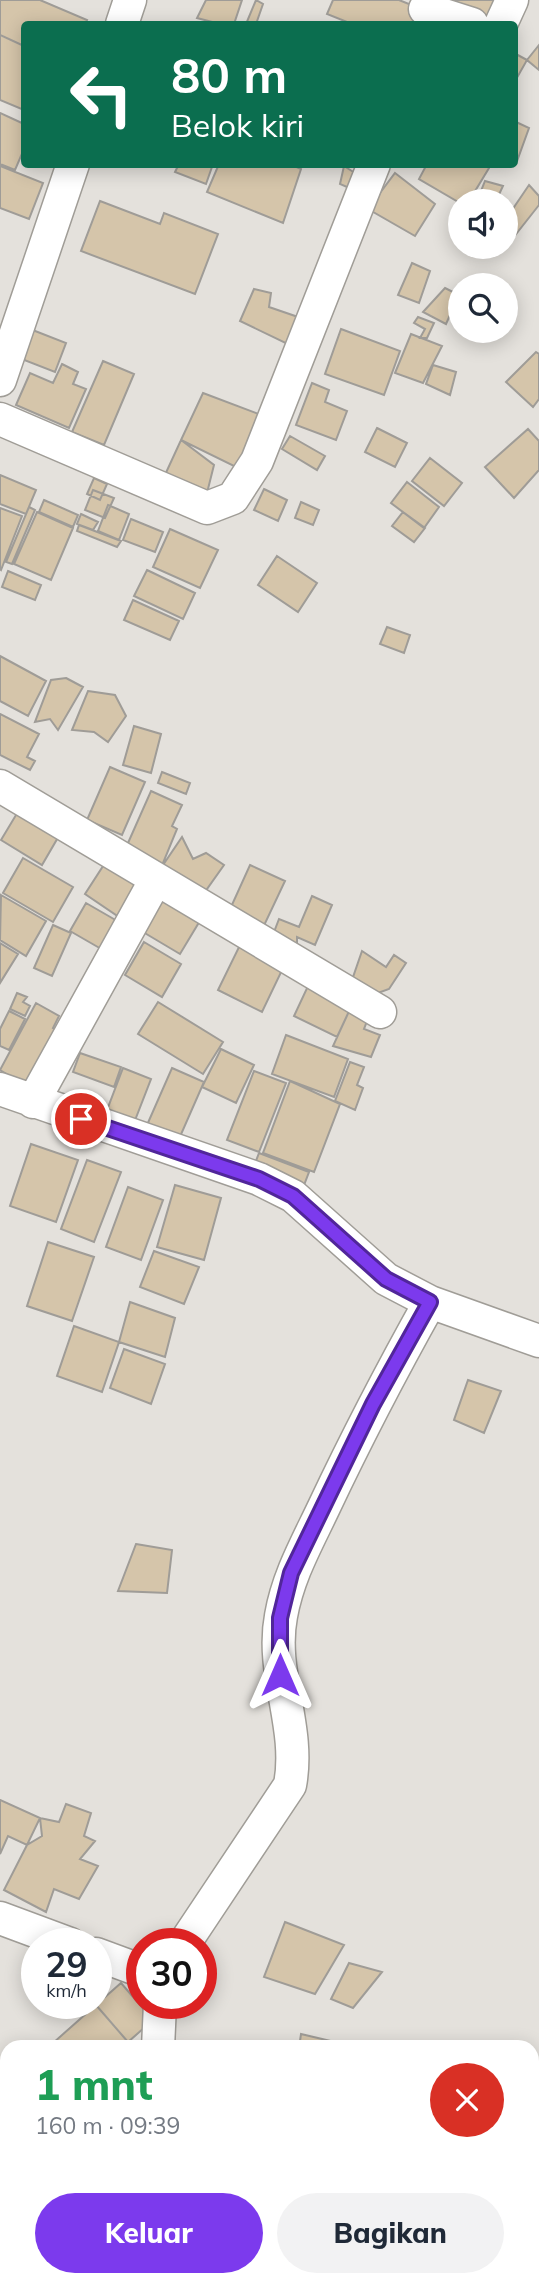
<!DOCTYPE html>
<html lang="id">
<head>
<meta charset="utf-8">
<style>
  :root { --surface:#fff; --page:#f2f2f3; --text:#1f2937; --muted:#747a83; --accent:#7c3aed }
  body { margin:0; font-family:Mulish,sans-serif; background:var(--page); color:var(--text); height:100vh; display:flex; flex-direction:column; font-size:26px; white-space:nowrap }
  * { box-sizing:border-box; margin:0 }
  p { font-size:23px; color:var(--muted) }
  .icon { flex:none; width:38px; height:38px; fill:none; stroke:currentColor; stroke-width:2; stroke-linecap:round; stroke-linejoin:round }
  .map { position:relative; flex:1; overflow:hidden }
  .details { position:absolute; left:0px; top:2040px; width:539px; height:247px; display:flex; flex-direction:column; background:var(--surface); border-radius:21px 21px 0 0; box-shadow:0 4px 18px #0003 }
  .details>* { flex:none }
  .top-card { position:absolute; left:21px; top:21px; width:497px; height:147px; border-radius:7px; box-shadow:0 4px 18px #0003; background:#0b6e4f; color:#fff; overflow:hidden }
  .fabs { position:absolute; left:448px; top:189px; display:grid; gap:14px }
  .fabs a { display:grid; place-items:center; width:70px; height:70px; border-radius:50%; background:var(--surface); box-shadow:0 4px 18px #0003; font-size:35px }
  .speed { position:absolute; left:21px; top:1928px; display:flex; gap:14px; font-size:35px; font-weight:700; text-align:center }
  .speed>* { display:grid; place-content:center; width:91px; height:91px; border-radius:50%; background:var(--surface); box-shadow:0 4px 18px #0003; line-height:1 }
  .speed small { font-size:18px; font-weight:400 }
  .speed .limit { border:10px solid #d22; background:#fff; color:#111 }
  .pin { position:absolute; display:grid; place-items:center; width:60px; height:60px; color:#fff; margin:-30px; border:4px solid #fff; border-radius:50%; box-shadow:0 2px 7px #0007 }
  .me { position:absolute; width:77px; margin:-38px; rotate:0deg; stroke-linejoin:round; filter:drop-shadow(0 0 5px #0008) }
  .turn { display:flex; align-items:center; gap:24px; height:147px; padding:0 35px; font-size:32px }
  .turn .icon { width:91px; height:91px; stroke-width:2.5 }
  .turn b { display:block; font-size:49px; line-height:60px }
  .round { display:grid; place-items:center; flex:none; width:74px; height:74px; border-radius:37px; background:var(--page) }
  .headline { display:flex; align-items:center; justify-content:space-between; height:119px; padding:0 35px }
  h1 { font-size:42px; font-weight:800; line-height:52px; color:#1e9e55 }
  .button { display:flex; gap:14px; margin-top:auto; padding:14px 35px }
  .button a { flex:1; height:80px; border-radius:42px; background:var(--accent); color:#fff; font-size:28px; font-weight:800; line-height:80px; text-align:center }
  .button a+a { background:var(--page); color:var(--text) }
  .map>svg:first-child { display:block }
  .building { fill:#d5c5aa; stroke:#9f9c97; stroke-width:2 }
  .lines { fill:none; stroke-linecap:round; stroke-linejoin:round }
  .minor-casing { stroke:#a09d97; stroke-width:35 }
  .minor { stroke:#fff; stroke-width:32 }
  .route-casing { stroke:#51269a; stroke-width:18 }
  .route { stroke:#7c3aed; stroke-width:12 }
</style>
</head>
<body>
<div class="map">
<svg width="539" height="2286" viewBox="0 0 539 2286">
  <rect width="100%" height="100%" fill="#e4e1dc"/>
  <!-- building -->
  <path class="building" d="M0 0H40L87 20 85 24H24V46L0 35Z
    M206 0H242L234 24H220L197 18Z
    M256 0 263 4 256 24H246Z
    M333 0H399L419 8 413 24H352L327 14Z
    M455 0H500L492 21 453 6Z
    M0 35 24 46V110L0 100Z
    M539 45V70L527 60Z
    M514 53 527 60 514 83Z
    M0 113 24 124V149L15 170 0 164Z
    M514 121 529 128 516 164H514Z
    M179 164H213L206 184 175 172Z
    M219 164H290L301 169 283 223 207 192Z
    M427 164H483L489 168 469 201 460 203 419 179Z
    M0 166 43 183 29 219 0 208Z
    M344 166 358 175 356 191 340 184Z
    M395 173 435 204 415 236 368 209Z
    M485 181 503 186 496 201H477Z
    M529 185 539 196V205L509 243 506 240V219Z
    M100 201 160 224 164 213 218 234 195 294 81 251Z
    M412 263 430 271 419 303 398 295Z
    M445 288 459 295 446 324 423 312Z
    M254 289 271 293 269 307 301 318 296 348 240 321Z
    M418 317 434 323 427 338H420L425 329 414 323Z
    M30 329 66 343 55 372 19 358Z
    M341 329 400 351 384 395 325 374Z
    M411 334 442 346 423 383 395 373Z
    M536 352 539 354V399L533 407 506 382Z
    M103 361 134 374 104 445 72 432Z
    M62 364 78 372 73 384 86 389 69 428 16 405 30 373 53 383Z
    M433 365 456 372 450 395 426 384Z
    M312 383 329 390 325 402 347 411 336 440 296 425Z
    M203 393 264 416 240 469 181 440Z
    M377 428 407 443 395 467 365 452Z
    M528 429 539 441V470L514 498 485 467Z
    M290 436 325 456 317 470 282 449Z
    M181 440 214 465 207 493 164 477Z
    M430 458 462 483 444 506 412 481Z
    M0 475 36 490 26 514 0 504Z
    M94 478 107 484 100 500 87 494Z
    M407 482 439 507 424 528 391 503Z
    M264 489 287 500 278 521 254 510Z
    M93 490 114 498 105 518 85 510Z
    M44 500 78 515 73 527 39 512Z
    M301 502 319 510 313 525 295 518Z
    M108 505 129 514 119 540 98 531Z
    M29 507 35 510 12 564 6 562Z
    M0 508 22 516 1 570 0 569Z
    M37 512 73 528 51 580 14 564Z
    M403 512 425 528 414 542 392 526Z
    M81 514 98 522 93 530 77 524Z
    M131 519 163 532 155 552 123 540Z
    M79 525 121 541 117 547 77 531Z
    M170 529 218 550 200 588 153 567Z
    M277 556 317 583 298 612 258 585Z
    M147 570 195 593 183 619 134 596Z
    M8 571 41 585 35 600 2 587Z
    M133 600 179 621 170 640 124 620Z
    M387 627 410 635 404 653 380 644Z
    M0 656 46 681 28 716 0 701Z
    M66 678 83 687 58 730 50 719 35 722 51 680Z
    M88 691 115 695 126 716 108 742 94 732 72 730Z
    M0 714 39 734 27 757 35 761 30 770 0 755Z
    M134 726 161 734 151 773 123 765Z
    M110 767 145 782 122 835 87 820Z
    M162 772 190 783 186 794 158 783Z
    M151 791 182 805 172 826 177 829 161 868 124 852Z
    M19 810 60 834 42 865 1 840Z
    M182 837 193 859 206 853 224 865 202 896 161 868Z
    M23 858 73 887 53 922 3 893Z
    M107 860 141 883 119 917 85 894Z
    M250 865 285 881 260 934 226 918Z
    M1 895 46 921 26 956 0 940Z
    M312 896 332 905 315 945 297 937V951L271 940 279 919 299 927Z
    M162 897 201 919 180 954 143 932Z
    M86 903 119 922 103 950 70 931Z
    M53 925 71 933 52 976 34 968Z
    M144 942 181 964 162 997 125 975Z
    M0 943 18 954 0 983Z
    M240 945 284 966 262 1012 218 990Z
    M362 951 386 967 394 955 406 963 389 989 378 993 351 983Z
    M308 986 351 1007 337 1037 294 1016Z
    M17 993 27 997 23 1002 30 1006 25 1016 10 1009Z
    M158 1002 223 1042 203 1074 138 1034Z
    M36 1003 59 1016 53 1028 64 1034 33 1090 0 1070Z
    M351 1007 369 1016 364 1029 380 1035 371 1057 333 1046Z
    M9 1011 25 1019 9 1050 0 1046V1029Z
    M286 1035 348 1059 334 1097 272 1074Z
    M221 1049 254 1065 236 1103 202 1087Z
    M80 1053 121 1067 114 1087 73 1072Z
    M350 1062 364 1067 357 1085 363 1088 355 1110 335 1101Z
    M123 1068 151 1079 132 1128 104 1118Z
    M172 1068 204 1082 179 1139 147 1125Z
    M254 1071 286 1083 259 1152 227 1140Z
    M290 1081 340 1104 314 1172 263 1153Z
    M31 1144 78 1160 56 1222 10 1206Z
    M259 1153 309 1172 301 1193 251 1174Z
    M87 1160 121 1172 94 1242 61 1229Z
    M175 1185 221 1198 204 1260 157 1247Z
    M128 1187 163 1200 141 1260 106 1247Z
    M48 1242 94 1257 72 1321 27 1306Z
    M154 1251 199 1267 184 1304 140 1287Z
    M130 1302 175 1318 165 1357 119 1342Z
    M74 1326 119 1342 102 1392 57 1376Z
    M124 1349 165 1364 151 1404 110 1388Z
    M468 1380 501 1391 484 1433 454 1420Z
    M136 1544 172 1550 167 1593 118 1591Z
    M0 1800 40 1818 27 1845 8 1836 0 1854Z
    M66 1804 91 1813 84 1836 95 1841 80 1859 98 1866 79 1899 54 1889 46 1912 4 1890 27 1845 42 1836 40 1818 59 1822Z
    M285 1922 344 1945 315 1994 264 1977Z
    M349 1963 382 1972 353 2008 331 1999Z
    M121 1983 153 2020 128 2042 96 2005Z
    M96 2005 128 2042 122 2048H57L53 2043Z
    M301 2034 339 2043 337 2048H299Z"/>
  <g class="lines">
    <!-- minor casing -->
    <g class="minor-casing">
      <path id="minor" d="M425 9 472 24
        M122 24 130 0
        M501 24 512 0
        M0 380 73 164
        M0 419 207 508 233 498 257 461 374 164
        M0 786 380 1012
        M0 1089 259 1179 293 1196 386 1279 430 1302 539 1341
        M33 1102 155 881
        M0 1918 70 1944
        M184 1944 290 1785C301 1727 270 1673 281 1616 288 1576 307 1543 324 1507 357 1437 392 1370 430 1302
        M96 1954 142 1971
        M158 2048 160 2004
        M224 2280 227 2286"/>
    </g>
    <!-- minor -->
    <use href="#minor" class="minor"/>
  </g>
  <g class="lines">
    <!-- route casing -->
    <g class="route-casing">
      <path id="route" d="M81 1119 259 1179 293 1196 386 1279 430 1302 373 1404 291 1573 280 1618V1675"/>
    </g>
    <!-- route -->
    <use href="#route" class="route"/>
  </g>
</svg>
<div class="fabs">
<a><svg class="icon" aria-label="sound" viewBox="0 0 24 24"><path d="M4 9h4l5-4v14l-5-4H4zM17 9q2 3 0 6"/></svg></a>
<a><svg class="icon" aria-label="search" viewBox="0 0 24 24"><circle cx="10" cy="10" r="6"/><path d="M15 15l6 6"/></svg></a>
</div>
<div class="speed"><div>29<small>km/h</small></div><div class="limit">30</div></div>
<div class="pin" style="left:81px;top:1119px;background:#d93025"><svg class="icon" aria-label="arrive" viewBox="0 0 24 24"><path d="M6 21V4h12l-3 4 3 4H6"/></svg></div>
<svg class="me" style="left:280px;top:1675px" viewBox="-20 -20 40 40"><path d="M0-17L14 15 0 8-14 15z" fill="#7c3aed" stroke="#fff" stroke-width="4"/></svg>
<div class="top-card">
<div class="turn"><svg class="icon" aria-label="left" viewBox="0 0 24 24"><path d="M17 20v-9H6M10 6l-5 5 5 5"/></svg><div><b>80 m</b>Belok kiri</div></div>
</div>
<section class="details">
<div class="headline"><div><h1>1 mnt</h1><p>160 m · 09:39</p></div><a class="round" style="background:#d93025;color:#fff"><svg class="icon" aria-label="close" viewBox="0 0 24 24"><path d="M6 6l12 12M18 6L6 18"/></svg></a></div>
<div class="button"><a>Keluar</a><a>Bagikan</a></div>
</section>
</div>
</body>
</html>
